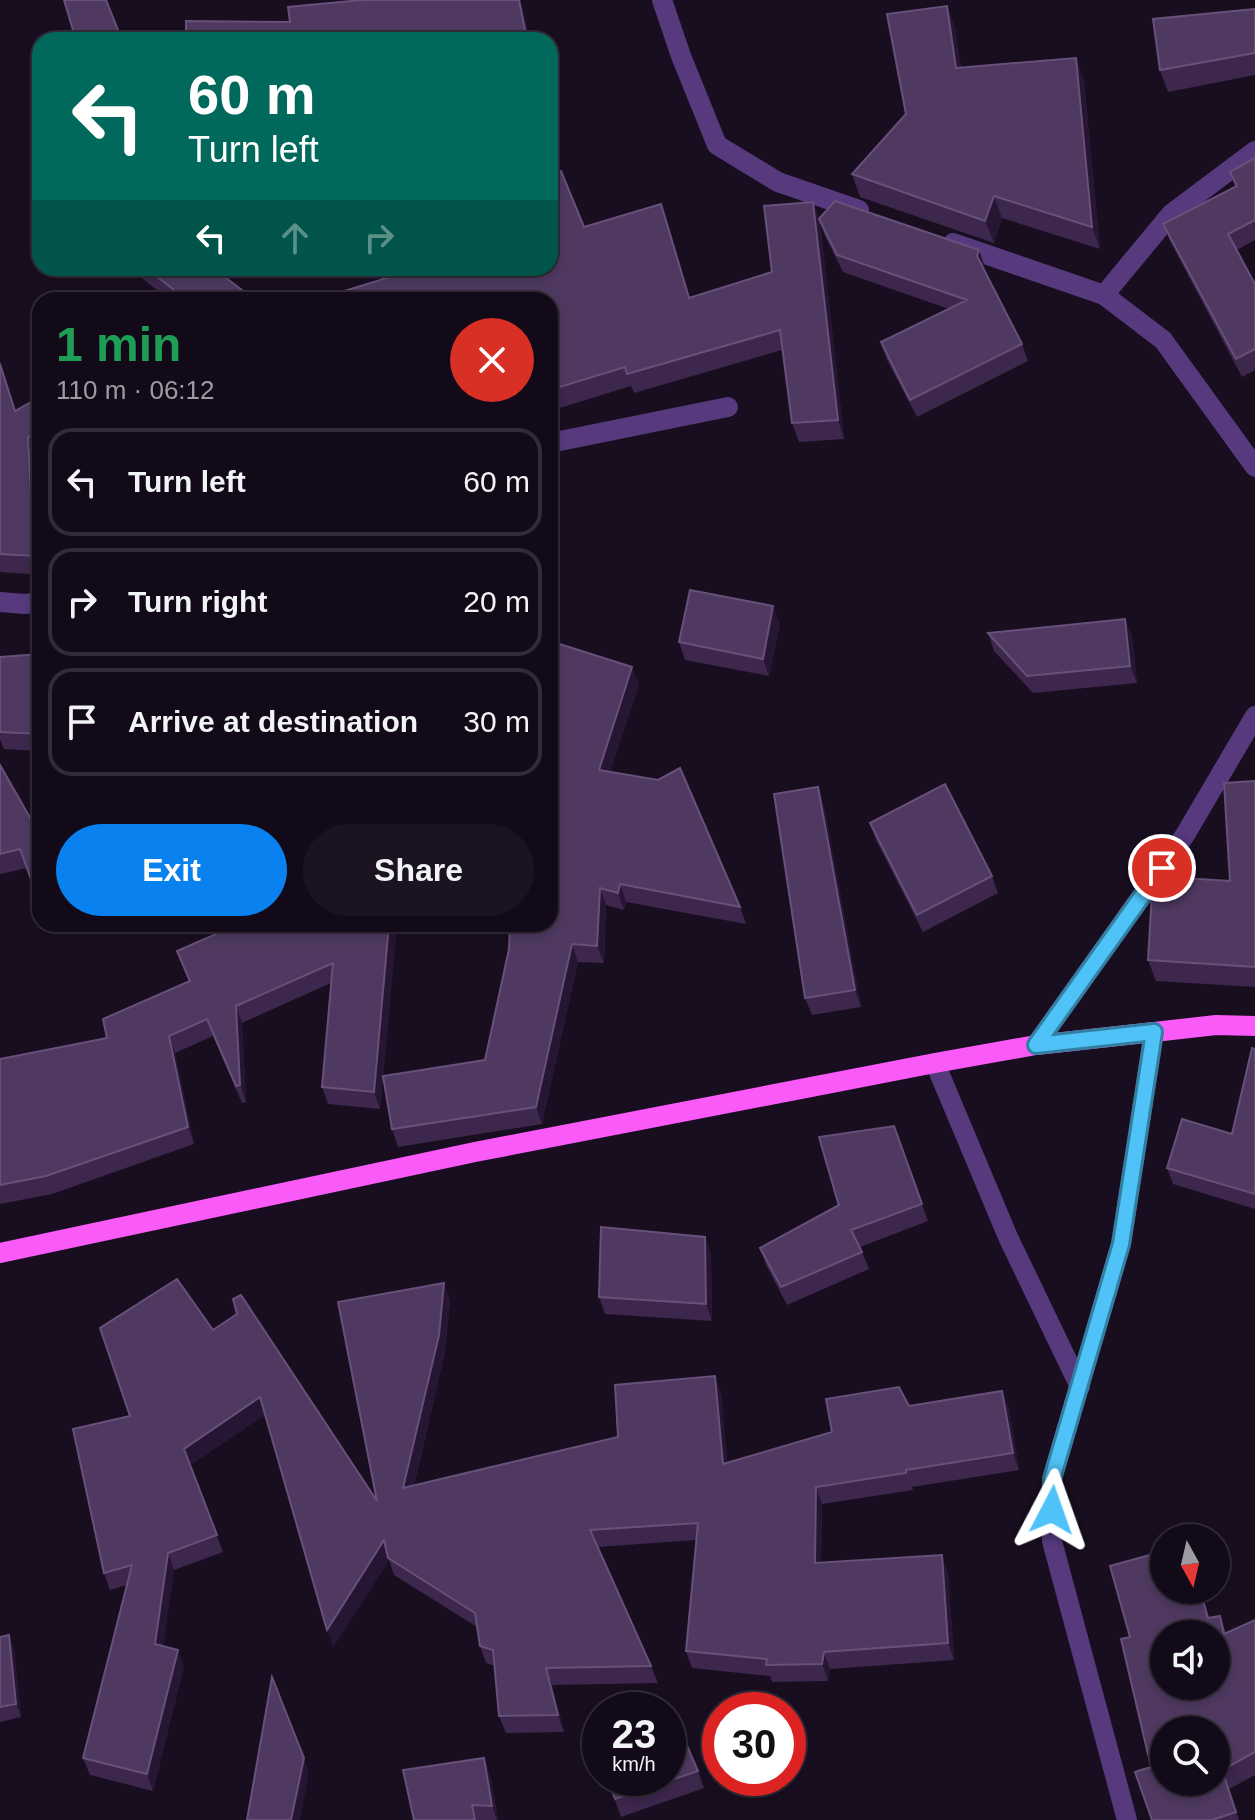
<!DOCTYPE html>
<html lang="en">
<head>
<meta charset="utf-8">
<style>
  :root { --surface:#120a18; --page:#1b1321; --text:#f1f3f6; --muted:#9c9aa2; --line:#312b37; --accent:#0981ef }
  body { margin:0; font-family:Arial,sans-serif; background:var(--page); color:var(--text); height:100vh; display:flex; flex-direction:column; font-size:30px; white-space:nowrap }
  * { box-sizing:border-box; margin:0 }
  p { font-size:26px; color:var(--muted) }
  .icon { flex:none; width:44px; height:44px; fill:none; stroke:currentColor; stroke-width:2; stroke-linecap:round; stroke-linejoin:round }
  .map { position:relative; flex:1; overflow:hidden }
  .drawer { position:absolute; left:32px; top:292px; width:526px; height:640px; display:flex; flex-direction:column; background:var(--surface); border-radius:24px; box-shadow:0 4px 12px #0003,0 0 0 2px var(--line) }
  .drawer>* { flex:none }
  .top-card { position:absolute; left:32px; top:32px; width:526px; height:244px; border-radius:24px; box-shadow:0 4px 12px #0003,0 0 0 2px var(--line); background:#00695c; color:#fff; overflow:hidden }
  .needle { width:52px; rotate:172deg }
  .buttons { position:absolute; left:1150px; top:1524px; display:grid; gap:16px }
  .buttons a { display:grid; place-items:center; width:80px; height:80px; border-radius:50%; background:var(--surface); box-shadow:0 4px 12px #0003,0 0 0 2px var(--line); font-size:40px }
  .speed { position:absolute; left:582px; top:1692px; display:flex; gap:16px; font-size:40px; font-weight:700; text-align:center }
  .speed>* { display:grid; place-content:center; width:104px; height:104px; border-radius:50%; background:var(--surface); box-shadow:0 4px 12px #0003,0 0 0 2px var(--line); line-height:1 }
  .speed small { font-size:20px; font-weight:400 }
  .speed .limit { border:12px solid #d22; background:#fff; color:#111 }
  .pin { position:absolute; display:grid; place-items:center; width:68px; height:68px; color:#fff; margin:-34px; border:4px solid #fff; border-radius:50%; box-shadow:0 2px 8px #0007 }
  .me { position:absolute; width:88px; margin:-44px; rotate:4deg; stroke-linejoin:round; filter:drop-shadow(0 0 6px #0008) }
  .turn { display:flex; align-items:center; gap:28px; height:168px; padding:0 24px; font-size:36px }
  .turn .icon { width:104px; height:104px; stroke-width:2.5 }
  .turn b { display:block; font-size:56px; line-height:68px }
  .lanes { display:flex; align-items:center; height:76px; padding:0 24px; background:#0003; justify-content:center; gap:40px; direction:ltr }
  .lanes .off { opacity:.35 }
  .round { display:grid; place-items:center; flex:none; width:84px; height:84px; border-radius:42px; background:var(--page) }
  .overview { display:flex; align-items:center; justify-content:space-between; height:136px; padding:0 24px }
  h1 { font-size:48px; font-weight:700; line-height:60px; color:#1e9e55 }
  .cta { display:flex; gap:16px; margin-top:auto; padding:16px 24px }
  .cta a { flex:1; height:92px; border-radius:48px; background:var(--accent); color:#fff; font-size:32px; font-weight:700; line-height:92px; text-align:center }
  .cta a+a { background:var(--page); color:var(--text) }
  ul { padding:0; list-style:none }
  li { display:flex; align-items:center; gap:24px; height:108px; margin:0 16px 12px; padding:0 8px; border:4px solid var(--line); border-radius:24px }
  li div { flex:1 }
  li b { display:block; font-size:30px }
  li em { font-style:normal }
  .map>svg:first-child { display:block }
  .lines { fill:none; stroke-linecap:round; stroke-linejoin:round }
  .minor { stroke:#563a7d; stroke-width:20 }
  .major { stroke:#f95af8; stroke-width:20 }
  .wall { fill:#3d274d }
  .shaded-wall { fill:#261533 }
  .building { fill:#4f3960; stroke:#675079; stroke-width:2; fill-rule:evenodd }
  .route-casing { stroke:#337fa1; stroke-width:20 }
  .route { stroke:#4fc3f7; stroke-width:14 }
</style>
</head>
<body>
<div class="map">
<svg width="1255" height="1820" viewBox="0 0 1255 1820">
  <rect width="100%" height="100%" fill="#180e20"/>
  <g class="lines">
    <!-- minor -->
    <path class="minor" d="M662 0 681 56 717 145 778 182 859 210
      M953 243 1104 295 1163 340 1255 467
      M1104 295 1171 214 1255 151
      M550 443 728 407
      M0 602 25 604 40 602
      M1036 1045 1185 835 1255 716
      M935 1063 1008 1237 1080 1387
      M1127 1820 1052 1541V1479L1121 1244 1154 1032"/>
    <!-- major -->
    <path class="major" d="M0 1253 475 1152 935 1063 1036 1045 1154 1032 1216 1025 1255 1026"/>
  </g>
  <!-- wall -->
  <path class="wall" d="M947 6 955 28 961 68 1076 58 1084 81 1100 249 1002 218 994 243 860 197 852 174 906 114Z
    M1255 9V75L1168 92 1160 70Z
    M1255 158V240L1237 250 1255 284V370L1242 377 1170 241 1163 224 1235 187 1230 172Z
    M813 202 819 219 979 250 985 268 984 270 1022 344 1028 361 917 417 887 360 881 342 949 309 843 272 825 236 820 222 844 439 799 442 792 423 782 350 634 393 631 386 550 411V300L584 227 668 223 690 298 772 272Z
    M129 268H213L255 300 162 294Z
    M0 361 15 410 40 397V454L34 456 40 575 0 572Z
    M773 606 780 624 769 676 685 660 679 642Z
    M1125 619 1132 636 1137 683 1033 693 994 651 988 633Z
    M40 654V751L4 749 0 739V657Z
    M639 685 610 772 740 907 746 924 626 902 624 910 606 905 604 963 578 962 542 1124 398 1147 392 1129 383 1077 380 1109 328 1104 322 1087 331 983 242 1023 246 1102 242 1103 213 1036 175 1053 194 1144 52 1194 0 1204V1059L107 1038 189 982 177 951 233 929 239 924H397L383 1076 485 1060Z
    M0 765 40 835V905L27 868 0 874Z
    M1255 781V987L1156 981 1148 960 1230 881Z
    M824 805 861 1007 812 1015 805 998Z
    M870 823 992 876 998 893 923 932 876 840Z
    M1255 1049V1209L1173 1184 1167 1168 1232 1134Z
    M894 1126 928 1221 860 1247 869 1269 787 1305 766 1265 760 1248 839 1205Z
    M705 1237 711 1255 712 1321 605 1314 599 1297Z
    M450 1300 445 1352 414 1485 618 1437 721 1393 727 1462 832 1432 909 1406 1009 1408 1019 1470 912 1487 913 1490 822 1504 821 1563 948 1572 954 1660 830 1669 828 1681 772 1682 770 1676 692 1668 686 1651 696 1540 598 1547 651 1666 658 1683 552 1685 564 1732 506 1733 499 1716 495 1666 486 1663 480 1646 477 1627 394 1575 389 1560 333 1647 265 1415 190 1465 223 1552 174 1570 163 1646 184 1666 153 1791 90 1775 83 1758 127 1585 110 1590 104 1573 130 1416 213 1330 377 1501Z
    M1220 1616 1226 1633 1255 1620V1775L1229 1789 1239 1820H1152L1151 1767 1130 1637Z
    M9 1635 14 1649 21 1717 0 1722V1637Z
    M484 1758 491 1779 498 1820H414Z
    M698 1771 704 1788 621 1817 607 1778Z"/>
  <!-- shaded-wall -->
  <path class="shaded-wall" d="M519 0H521L530 40H527Z
    M947 6 955 28 964 90 956 68Z
    M1076 58 1084 81 1100 249 1092 227Z
    M994 196 1002 218 994 243 985 221Z
    M813 202 820 221 844 439 838 420Z
    M661 204 668 223 695 317 689 298Z
    M979 250 985 268 983 273 977 256Z
    M28 437 34 456 40 574 34 556Z
    M773 606 780 624 769 676 763 659Z
    M1125 619 1132 636 1137 683 1130 666Z
    M632 667 639 685 605 787 599 770Z
    M818 787 824 805 861 1007 855 990Z
    M620 884 626 902 624 910 618 893Z
    M600 888 606 905 604 963 597 946Z
    M389 924H397L380 1109 374 1092Z
    M572 944 578 962 542 1124 536 1107Z
    M236 1006 242 1023 246 1102 240 1085Z
    M169 1036 175 1053 194 1144 188 1127Z
    M705 1237 711 1255 712 1321 706 1304Z
    M444 1283 450 1300 445 1352 409 1504 403 1488Z
    M715 1376 721 1393 729 1480 723 1464Z
    M1002 1391 1009 1408 1019 1470 1013 1453Z
    M260 1397 267 1414 190 1465 184 1449Z
    M816 1487 822 1504 821 1580 815 1563Z
    M384 1540 391 1557 333 1647 327 1630Z
    M168 1553 174 1570 161 1661 155 1644Z
    M942 1555 948 1572 954 1660 948 1643Z
    M1200 1590H1202L1214 1634 1208 1618Z
    M9 1635 14 1649 21 1717 16 1704Z
    M178 1650 184 1666 153 1791 147 1774Z
    M824 1652 830 1669 828 1681 822 1664Z
    M546 1668 552 1685 564 1732 558 1715Z
    M304 1758 309 1773 300 1820H291Z
    M484 1758 491 1779 498 1820H497L492 1806Z"/>
  <!-- building -->
  <path class="building" d="M64 0H106L122 40H76Z
    M362 0H519L527 40H186V21L290 22 288 7Z
    M947 6 956 68 1076 58 1092 227 994 196 985 221 852 174 906 114 887 14Z
    M1255 9V53L1160 70 1153 19Z
    M1255 158V220L1228 234 1255 284V349L1236 359 1163 224 1237 186 1230 172Z
    M561 171 584 227 661 204 689 298 772 272 764 206 813 202 838 420 792 423 780 330 627 374 625 367 550 390V300H315L419 268H550V175Z
    M835 201 979 250 977 256 1022 344 910 400 881 342 967 300 837 255 819 219Z
    M146 268H213L255 300H148L174 290Z
    M0 364 15 411 40 397V433L28 437 34 556 0 554Z
    M690 590 773 606 763 659 679 642Z
    M1125 619 1130 666 1027 676 988 633Z
    M550 641 632 667 599 770 658 780 680 768 740 907 620 884 618 893 600 888 597 946 572 944 536 1107 392 1129 383 1076 485 1060 509 949 510 924H550Z
    M40 654V734L0 732V657Z
    M0 765 40 835V892L36 893 20 849 0 854Z
    M1255 781V967L1148 960 1153 876 1230 881 1224 783Z
    M945 784 992 876 917 915 870 823Z
    M818 787 855 990 805 998 774 794Z
    M239 924H389L374 1092 322 1087 333 963 236 1006 240 1085 236 1086 207 1019 169 1036 188 1127 46 1176 0 1185V1059L107 1038 103 1019 190 981 177 951 232 927V930L235 926Z
    M1252 1048 1255 1049V1194L1167 1168 1182 1119 1232 1134Z
    M894 1126 922 1204 851 1230 862 1252 781 1287 760 1248 839 1205V1206L819 1137Z
    M601 1227 705 1237 706 1304 599 1297Z
    M177 1279 213 1330 237 1314 233 1299 241 1295 377 1501 338 1302 444 1283 439 1335 403 1488 618 1437 615 1385 715 1376 723 1464 832 1432 826 1399 899 1387 909 1406 1002 1391 1013 1453 906 1470V1473L816 1487 815 1563 942 1555 948 1643 824 1652 822 1664 766 1665 767 1659 686 1651 698 1523 590 1530 651 1666 546 1668 558 1715 499 1716 493 1650 480 1646 475 1613 388 1558 384 1540 327 1630 260 1397 184 1449 217 1535 168 1553 155 1644 178 1650 147 1774 83 1758 132 1565 104 1573 73 1429 130 1416 100 1328Z
    M1164 1551V1590H1200L1208 1618 1220 1616 1224 1634 1255 1620V1752L1222 1770 1236 1812 1212 1820H1152L1135 1772 1151 1767 1121 1639 1130 1637 1110 1566ZM1164 1634H1216V1686H1164ZM1164 1730H1216V1782H1164Z
    M9 1635 16 1704 0 1707V1637Z
    M272 1677 304 1758 291 1820H247Z
    M681 1732 698 1771 615 1799 607 1778H668V1737Z
    M484 1758 492 1806 472 1805 475 1820H414L403 1770Z"/>
  <g class="lines">
    <!-- route casing -->
    <g class="route-casing">
      <path id="route" d="M1052 1510V1479L1121 1244 1154 1032 1036 1045 1162 868"/>
    </g>
    <!-- route -->
    <use href="#route" class="route"/>
  </g>
</svg>
<div class="buttons">
<a><svg class="needle" viewBox="-14 -14 28 28"><path d="M0-13l5 13h-10z" fill="#e53935"/><path d="M0 13l5-13h-10z" fill="#9c9aa2"/></svg></a>
<a><svg class="icon" aria-label="sound" viewBox="0 0 24 24"><path d="M4 9h4l5-4v14l-5-4H4zM17 9q2 3 0 6"/></svg></a>
<a><svg class="icon" aria-label="search" viewBox="0 0 24 24"><circle cx="10" cy="10" r="6"/><path d="M15 15l6 6"/></svg></a>
</div>
<div class="speed"><div>23<small>km/h</small></div><div class="limit">30</div></div>
<div class="pin" style="left:1162px;top:868px;background:#d93025"><svg class="icon" aria-label="arrive" viewBox="0 0 24 24"><path d="M6 21V4h12l-3 4 3 4H6"/></svg></div>
<svg class="me" style="left:1052px;top:1510px" viewBox="-20 -20 40 40"><path d="M0-17L14 15 0 8-14 15z" fill="#4fc3f7" stroke="#fff" stroke-width="4"/></svg>
<div class="top-card">
<div class="turn"><svg class="icon" aria-label="left" viewBox="0 0 24 24"><path d="M17 20v-9H6M10 6l-5 5 5 5"/></svg><div><b>60 m</b>Turn left</div></div>
<div class="lanes"><svg class="icon" aria-label="left" viewBox="0 0 24 24"><path d="M17 20v-9H6M10 6l-5 5 5 5"/></svg><svg class="icon off" aria-label="ahead" viewBox="0 0 24 24"><path d="M12 20V5M6 11l6-6 6 6"/></svg><svg class="icon off" aria-label="right" viewBox="0 0 24 24"><path d="M7 20v-9h11M14 6l5 5-5 5"/></svg></div>
</div>
<section class="drawer">
<div class="overview"><div><h1>1 min</h1><p>110 m · 06:12</p></div><a class="round" style="background:#d93025;color:#fff"><svg class="icon" aria-label="close" viewBox="0 0 24 24"><path d="M6 6l12 12M18 6L6 18"/></svg></a></div>
<ul>
<li><svg class="icon" aria-label="left" viewBox="0 0 24 24"><path d="M17 20v-9H6M10 6l-5 5 5 5"/></svg><div><b>Turn left</b></div><em>60 m</em></li>
<li><svg class="icon" aria-label="right" viewBox="0 0 24 24"><path d="M7 20v-9h11M14 6l5 5-5 5"/></svg><div><b>Turn right</b></div><em>20 m</em></li>
<li><svg class="icon" aria-label="arrive" viewBox="0 0 24 24"><path d="M6 21V4h12l-3 4 3 4H6"/></svg><div><b>Arrive at destination</b></div><em>30 m</em></li>
</ul>
<div class="cta"><a>Exit</a><a>Share</a></div>
</section>
</div>
</body>
</html>
